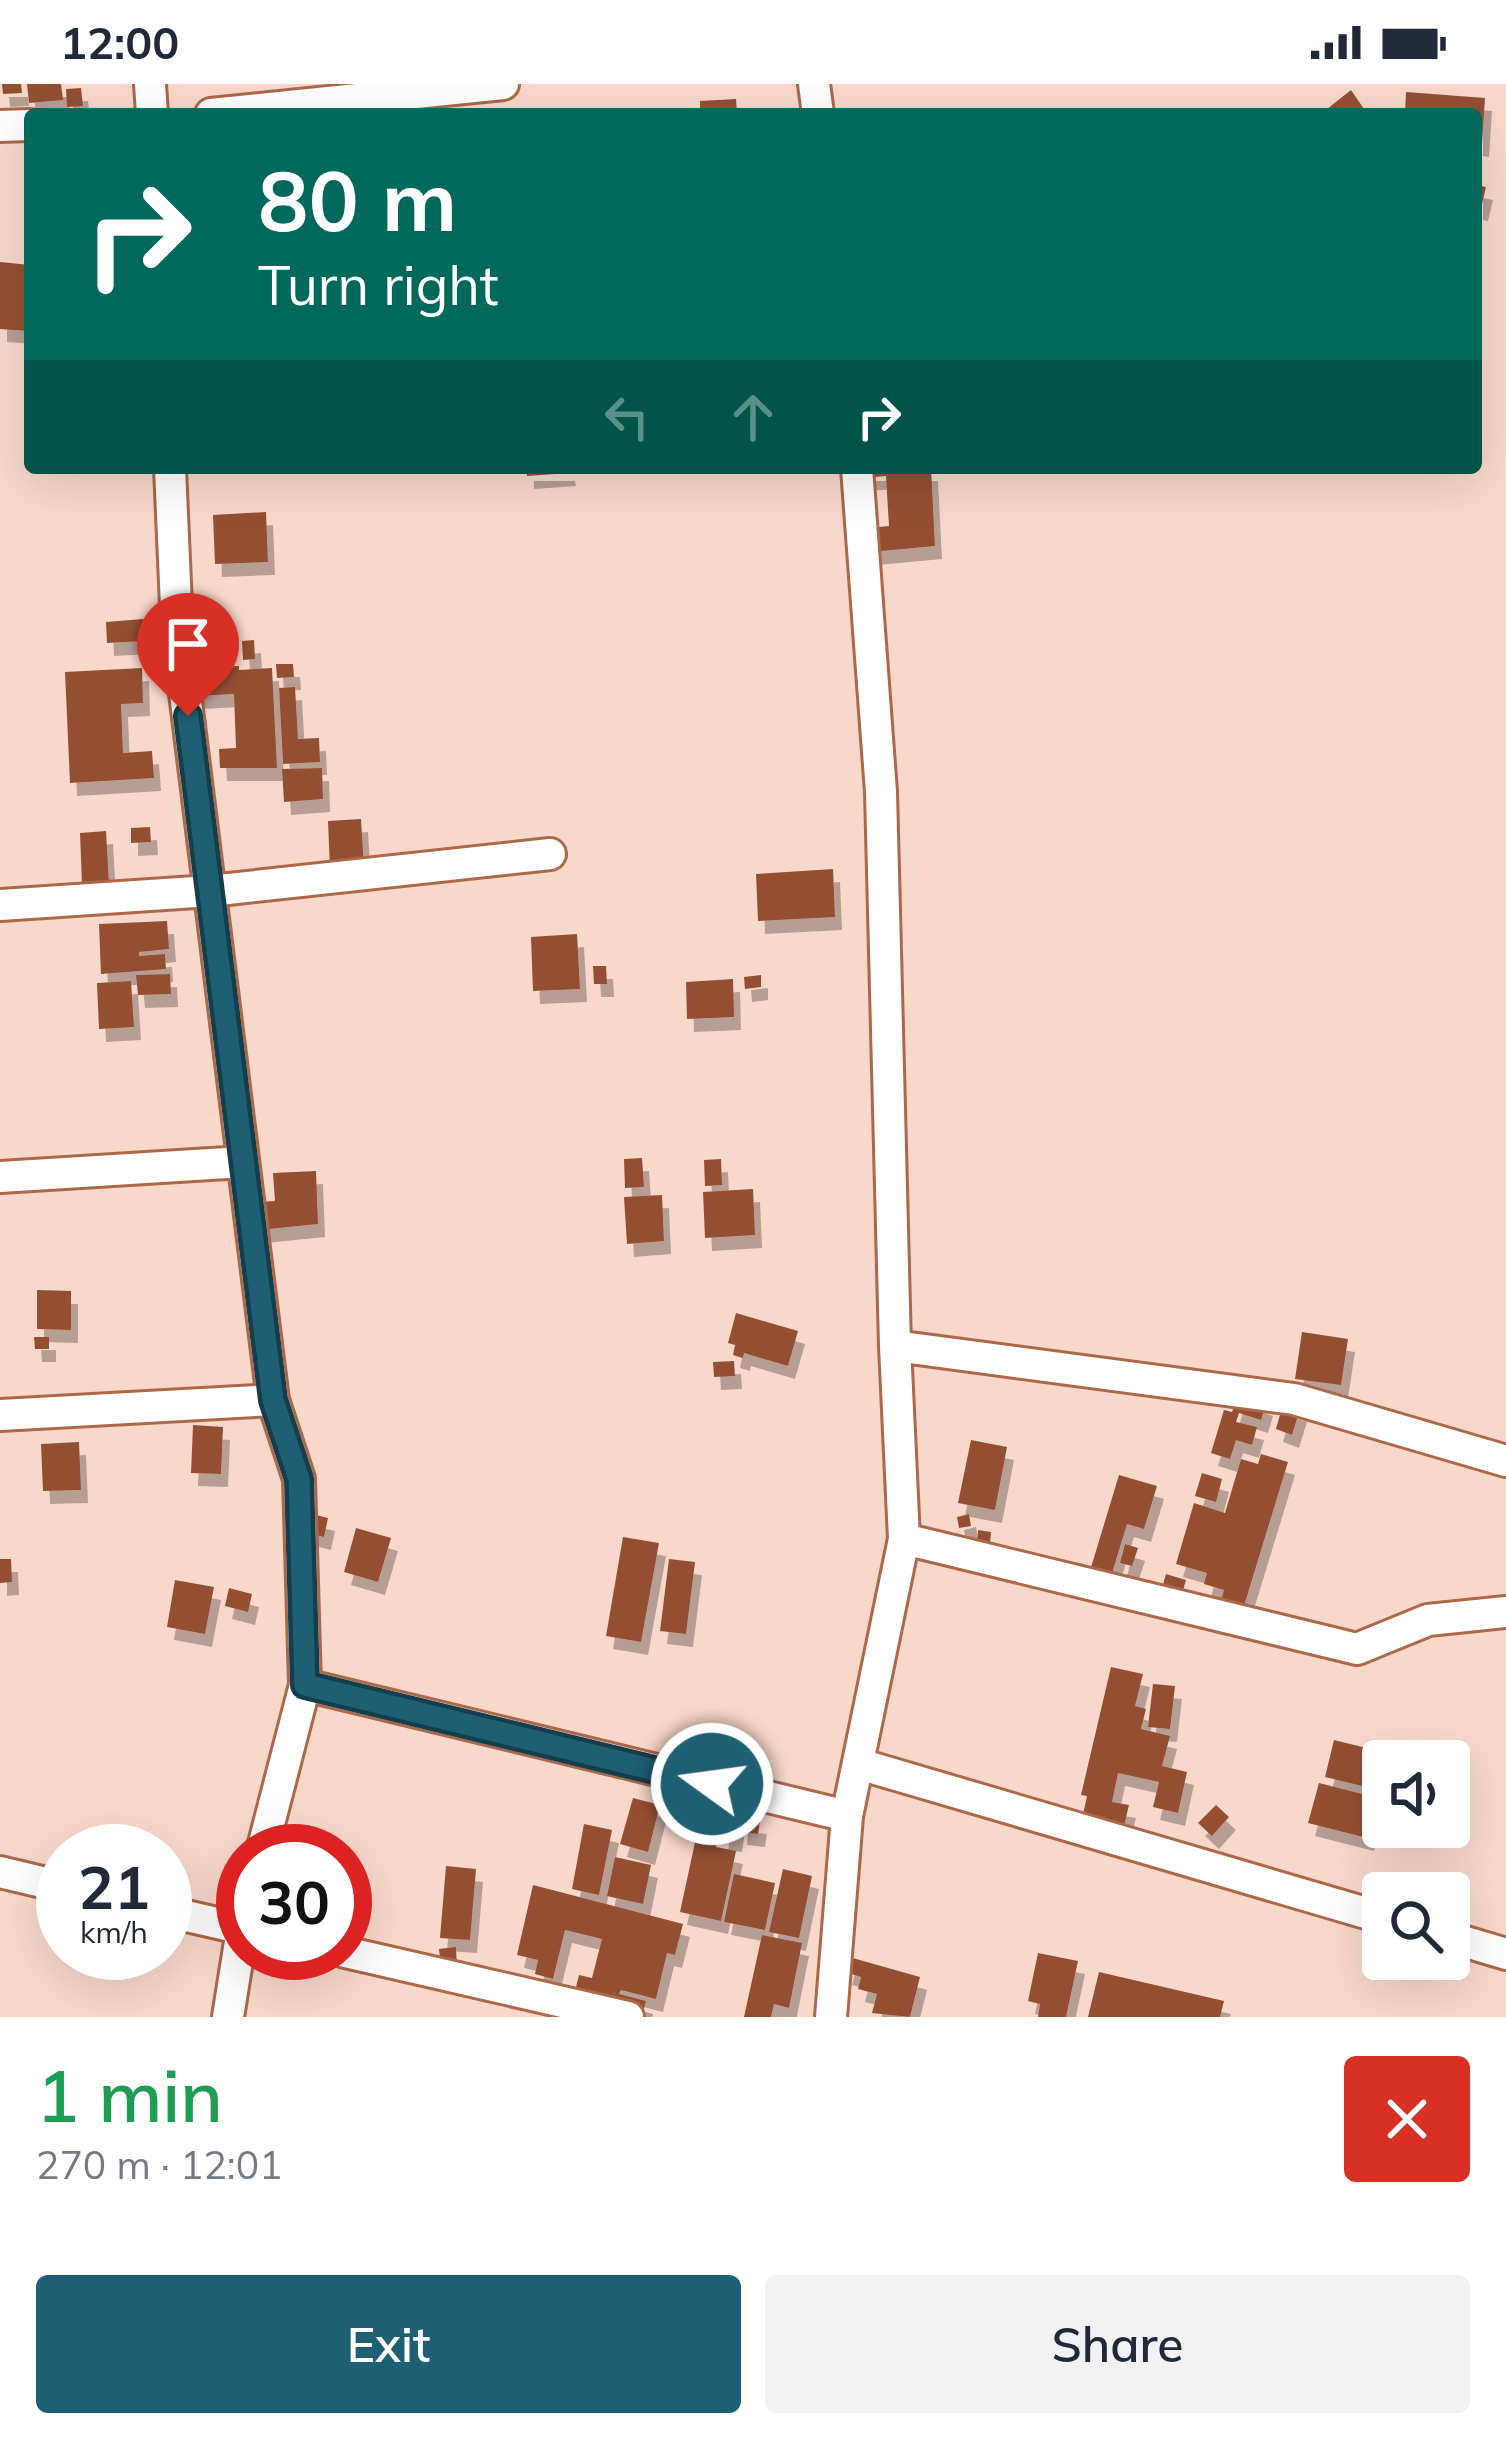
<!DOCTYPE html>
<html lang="en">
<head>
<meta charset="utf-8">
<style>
  :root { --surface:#fff; --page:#f2f2f3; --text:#1f2937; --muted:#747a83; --accent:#1e5f74 }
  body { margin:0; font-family:Mulish,sans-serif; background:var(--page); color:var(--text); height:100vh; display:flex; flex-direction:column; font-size:45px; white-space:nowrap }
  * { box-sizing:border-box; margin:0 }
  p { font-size:39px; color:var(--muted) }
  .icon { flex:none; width:66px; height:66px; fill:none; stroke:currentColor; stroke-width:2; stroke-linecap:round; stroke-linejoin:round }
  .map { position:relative; height:1933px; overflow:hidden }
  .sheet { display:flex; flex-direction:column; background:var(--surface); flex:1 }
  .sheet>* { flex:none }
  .hud { position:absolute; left:24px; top:24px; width:1458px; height:366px; border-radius:12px; box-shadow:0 12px 48px #0002; background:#00695c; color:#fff; overflow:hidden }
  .tools { position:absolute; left:1362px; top:1656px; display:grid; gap:24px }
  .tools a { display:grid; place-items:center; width:108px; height:108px; border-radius:12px; background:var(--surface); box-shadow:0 12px 48px #0002; font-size:60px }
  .speed { position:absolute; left:36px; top:1740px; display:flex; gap:24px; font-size:60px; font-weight:700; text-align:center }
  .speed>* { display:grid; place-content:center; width:156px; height:156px; border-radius:50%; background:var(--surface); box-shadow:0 12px 48px #0002; line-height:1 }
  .speed small { font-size:30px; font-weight:400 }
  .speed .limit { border:18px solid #d22; background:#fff; color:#111 }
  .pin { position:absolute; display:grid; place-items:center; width:102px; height:102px; color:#fff; margin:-123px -51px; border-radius:50% 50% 50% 0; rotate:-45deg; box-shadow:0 0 12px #0007 }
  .pin .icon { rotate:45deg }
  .me { position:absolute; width:132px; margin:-66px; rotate:284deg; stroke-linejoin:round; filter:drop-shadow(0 0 9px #0008) }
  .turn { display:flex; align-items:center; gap:42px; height:252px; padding:0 36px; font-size:54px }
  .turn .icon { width:156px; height:156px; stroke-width:2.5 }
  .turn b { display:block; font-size:84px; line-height:102px }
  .lanes { display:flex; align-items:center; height:114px; padding:0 36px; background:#0003; justify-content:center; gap:60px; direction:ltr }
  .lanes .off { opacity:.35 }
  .round { display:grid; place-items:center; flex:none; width:126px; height:126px; border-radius:12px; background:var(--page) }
  .head { display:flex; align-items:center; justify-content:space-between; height:204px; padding:0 36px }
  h1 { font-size:72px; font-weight:600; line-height:90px; color:#1e9e55 }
  .cta { display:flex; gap:24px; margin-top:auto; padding:24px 36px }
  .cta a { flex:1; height:138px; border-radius:12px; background:var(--accent); color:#fff; font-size:48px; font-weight:600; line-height:138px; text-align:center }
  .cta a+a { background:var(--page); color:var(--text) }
  .status { display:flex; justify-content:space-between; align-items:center; height:84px; padding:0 60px; background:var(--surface); direction:ltr }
  .status svg { height:33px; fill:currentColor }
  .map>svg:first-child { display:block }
  .building { fill:#945033; filter:url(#shadow) }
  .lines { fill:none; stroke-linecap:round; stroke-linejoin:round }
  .street-casing { stroke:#ad6749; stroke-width:36 }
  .street { stroke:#fff; stroke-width:30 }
  .route-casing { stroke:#143e4b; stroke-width:30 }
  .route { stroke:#1e5f74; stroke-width:21 }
</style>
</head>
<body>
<div class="status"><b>12:00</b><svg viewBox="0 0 49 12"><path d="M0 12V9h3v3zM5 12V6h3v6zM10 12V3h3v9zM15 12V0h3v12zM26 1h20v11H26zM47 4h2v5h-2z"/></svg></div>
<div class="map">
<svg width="1506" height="1933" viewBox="0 0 1506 1933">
  <defs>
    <filter id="shadow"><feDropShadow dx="7" dy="13" stdDeviation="0" flood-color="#0004"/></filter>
  </defs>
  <rect width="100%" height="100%" fill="#f8d8cb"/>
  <!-- building -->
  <path class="building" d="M2 0H21L22 9 3 10Z
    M27 0H61L63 16 29 19Z
    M81 4 83 22 67 23 66 5Z
    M1351 6 1364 25 1358 30H1331L1327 25Z
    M1406 8 1485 14 1482 60 1476 59V30H1405Z
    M736 15 737 30H700V17Z
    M1476 101 1486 103 1481 124 1476 123Z
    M0 178 30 181 29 247 0 245Z
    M527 384H568L569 389 527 392Z
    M862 384H931L935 462 871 468 869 444 889 442 886 392 863 394Z
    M266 428 268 478 215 480 213 431Z
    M143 535 144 557 107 559 106 538Z
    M254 556 255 575 243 576 242 557Z
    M225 567V578L212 579V568Z
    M276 580H293L294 593 277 594Z
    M239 582V586L272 584 277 684H220L219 665 236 664 234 610 194 612 193 584Z
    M142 584 143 619 121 620 123 669 152 667 154 694 70 699 65 588Z
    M295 603 298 655 319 654 320 678 283 680 279 604Z
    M322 684 323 715 284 718 282 685Z
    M361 735 364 784 330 786 328 737Z
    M150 743 151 758 131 759V744Z
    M106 747 109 800 82 801 80 749Z
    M833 785 835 833 758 837 756 790Z
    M167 837 169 865 139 868V872L165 870 166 885 101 890 99 840Z
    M577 850 580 905 533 907 531 853Z
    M593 882H606L607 900H594Z
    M170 890 171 910 138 911 136 891Z
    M761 891V903L745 905 744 893Z
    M733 895 734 933 687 935 686 898Z
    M131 897 134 943 99 945 97 899Z
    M642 1074 644 1103 625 1104 624 1075Z
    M721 1075 722 1101 705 1102 704 1076Z
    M316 1087 318 1140 259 1146 258 1118 275 1117 273 1089Z
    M753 1105 755 1151 705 1154 703 1108Z
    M662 1111 664 1157 627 1160 624 1113Z
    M37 1206 71 1207V1246L37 1245Z
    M736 1229 798 1247 788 1282 744 1269 743 1274 733 1271 735 1261 728 1259Z
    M1302 1248 1348 1255 1341 1301 1295 1295Z
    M34 1253H49V1265H35Z
    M734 1277 735 1292 714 1293 713 1278Z
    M1238 1310 1266 1319 1261 1336 1239 1329 1236 1338 1257 1343 1252 1361 1236 1356 1230 1375 1211 1369 1224 1326 1232 1328Z
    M1283 1320 1300 1325 1292 1351 1276 1345Z
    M193 1341 223 1343 221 1390 191 1389Z
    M971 1356 1007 1363 995 1426 958 1419Z
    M79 1358 81 1406 43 1407 41 1360Z
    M1261 1370 1288 1378 1240 1535 1218 1528 1224 1506 1204 1500 1207 1489 1176 1480 1194 1419 1225 1429 1241 1375 1258 1380Z
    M1202 1389 1222 1395 1216 1418 1195 1412Z
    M1119 1391 1157 1402 1144 1445 1127 1440 1110 1496 1089 1490Z
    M312 1430 328 1434 324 1453 308 1449Z
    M969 1430 971 1442 959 1444 957 1433Z
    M356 1444 391 1454 378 1498 344 1488Z
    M978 1446 991 1448 990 1460 977 1458Z
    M623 1453 659 1459 641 1558 606 1552Z
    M1125 1460 1138 1464 1132 1482 1120 1479Z
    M0 1475H11L12 1498 0 1499Z
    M669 1475 695 1478 686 1550 660 1547Z
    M1166 1490 1186 1496 1180 1517 1160 1511Z
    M175 1496 214 1503 205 1550 167 1543Z
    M229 1504 252 1510 248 1528 225 1522Z
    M1111 1583 1143 1590 1135 1622 1146 1625 1141 1645 1170 1652 1162 1682 1187 1688 1178 1729 1153 1723 1159 1698 1118 1689 1112 1718 1129 1721 1122 1750 1081 1740 1087 1712 1081 1711Z
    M1153 1600 1175 1602 1170 1645 1148 1643Z
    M1334 1656 1399 1672 1398 1677H1383V1707L1325 1693Z
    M1319 1699 1378 1714 1367 1754 1308 1739Z
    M633 1714 660 1721 648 1768 620 1760Z
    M1216 1721 1229 1733 1212 1752 1198 1739Z
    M701 1727 712 1728 711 1740 699 1739Z
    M716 1731 738 1734 735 1755 721 1753 723 1740 715 1739Z
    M741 1735 760 1737 758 1750 740 1748Z
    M584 1740 612 1746 599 1811 572 1805Z
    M697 1749 718 1753 716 1763 736 1767 721 1837 680 1828Z
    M615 1773 651 1781 643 1820 607 1812Z
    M446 1782 476 1785 470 1856 440 1854Z
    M783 1785 812 1792 799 1854 769 1848Z
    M734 1790 775 1799 765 1846 724 1838Z
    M533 1801 683 1840 675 1871 667 1869 656 1915 621 1906 619 1910 646 1917 642 1932 573 1915 579 1891 592 1894 602 1855 565 1846 553 1895 535 1890 538 1876 517 1871Z
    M762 1851 802 1859 789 1924 774 1920 771 1933H744Z
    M456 1863 457 1884 441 1885 439 1865Z
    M1038 1869 1078 1877 1066 1933H1038L1040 1920 1028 1917Z
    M849 1873 920 1893 910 1933 872 1929 877 1910 858 1905 861 1893 845 1888Z
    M1099 1888 1224 1917 1220 1933H1088Z"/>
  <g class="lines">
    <!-- street casing -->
    <g class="street-casing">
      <path id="street" d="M150 0 152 30
        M814 0 818 30
        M211 30 503 0
        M0 42 30 41
        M170 384 177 545 273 1316 299 1395 305 1601 262 1767
        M857 384 881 708 895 1262 1294 1315 1506 1377
        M0 821 210 807 550 770
        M0 1093 243 1078
        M0 1331 273 1316
        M904 1455 1357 1565 1428 1536 1506 1528
        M305 1601 847 1732
        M859 1680 1383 1834
        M0 1788 63 1803
        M165 1827 243 1845
        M1449 1853 1506 1870
        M345 1868 628 1933
        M228 1933 243 1839
        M831 1933 847 1732 904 1455 895 1262"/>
    </g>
    <!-- street -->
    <use href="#street" class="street"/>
  </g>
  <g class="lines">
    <!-- route casing -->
    <g class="route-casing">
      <path id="route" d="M188 632 273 1316 299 1395 305 1601 712 1700"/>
    </g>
    <!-- route -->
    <use href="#route" class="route"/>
  </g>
</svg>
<div class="tools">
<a><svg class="icon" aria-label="sound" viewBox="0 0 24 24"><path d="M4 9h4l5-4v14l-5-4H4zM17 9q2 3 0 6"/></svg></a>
<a><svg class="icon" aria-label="search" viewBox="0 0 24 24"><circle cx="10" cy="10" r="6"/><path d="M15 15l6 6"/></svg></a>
</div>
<div class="speed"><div>21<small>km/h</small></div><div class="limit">30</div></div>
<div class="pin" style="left:188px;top:632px;background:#d93025"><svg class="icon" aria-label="arrive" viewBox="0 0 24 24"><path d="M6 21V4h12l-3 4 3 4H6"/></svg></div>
<svg class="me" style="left:712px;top:1700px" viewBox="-20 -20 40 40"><circle r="17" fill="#1e5f74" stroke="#fff" stroke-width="3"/><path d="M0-11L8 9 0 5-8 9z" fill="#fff"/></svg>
<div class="hud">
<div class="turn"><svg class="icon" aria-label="right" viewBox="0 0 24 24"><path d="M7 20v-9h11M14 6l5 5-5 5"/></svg><div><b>80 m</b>Turn right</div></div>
<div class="lanes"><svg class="icon off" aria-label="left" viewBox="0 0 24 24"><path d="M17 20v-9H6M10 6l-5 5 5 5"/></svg><svg class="icon off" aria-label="ahead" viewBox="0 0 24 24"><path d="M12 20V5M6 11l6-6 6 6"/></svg><svg class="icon" aria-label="right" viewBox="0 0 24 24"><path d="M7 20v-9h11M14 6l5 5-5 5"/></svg></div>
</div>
</div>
<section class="sheet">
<div class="head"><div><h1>1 min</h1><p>270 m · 12:01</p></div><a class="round" style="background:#d93025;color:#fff"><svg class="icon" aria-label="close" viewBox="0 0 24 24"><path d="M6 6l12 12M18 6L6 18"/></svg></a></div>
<div class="cta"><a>Exit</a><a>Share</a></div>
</section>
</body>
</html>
